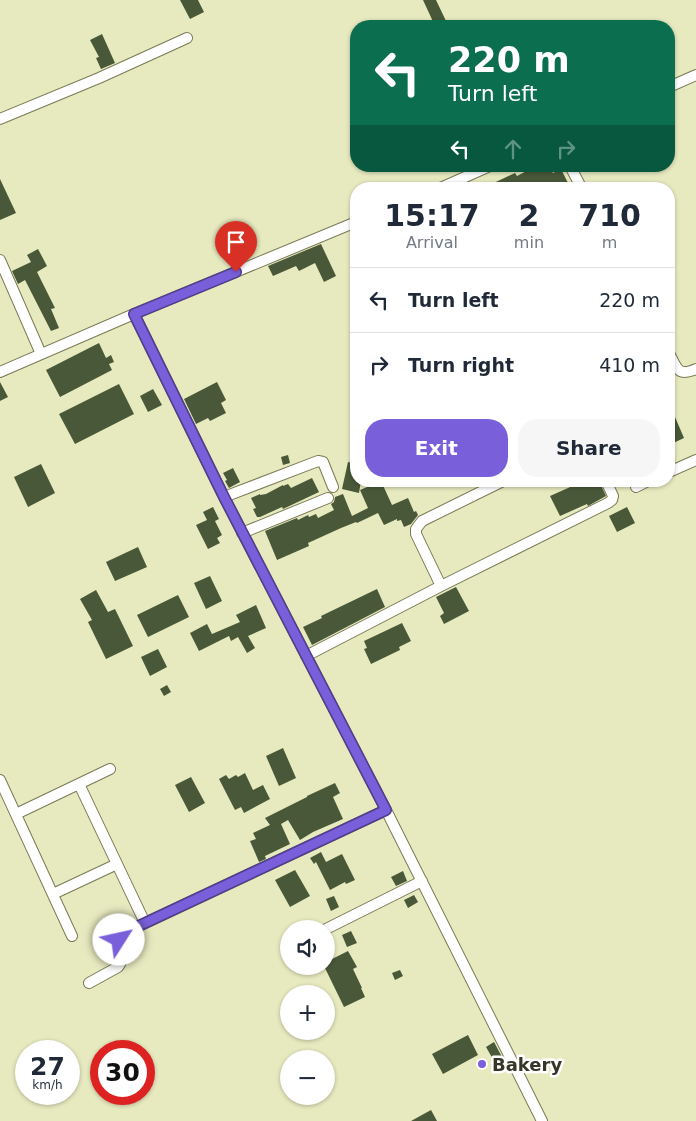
<!DOCTYPE html>
<html lang="en">
<head>
<meta charset="utf-8">
<style>
  :root { --surface:#fff; --page:#f6f6f7; --text:#1f2937; --muted:#747a83; --line:#e0e1e3; --accent:#7a5fda }
  body { margin:0; font-family:"DejaVu Sans",sans-serif; background:var(--page); color:var(--text); height:100vh; display:flex; flex-direction:column; font-size:19px; white-space:nowrap }
  * { box-sizing:border-box; margin:0 }
  p { font-size:16px; color:var(--muted) }
  .icon { flex:none; width:28px; height:28px; fill:none; stroke:currentColor; stroke-width:2; stroke-linecap:round; stroke-linejoin:round }
  .map { position:relative; flex:1; overflow:hidden }
  .side { position:absolute; left:350px; top:182px; width:325px; height:305px; display:flex; flex-direction:column; background:var(--surface); border-radius:20px; box-shadow:0 1px 4px #0004 }
  .side>* { flex:none }
  .top-card { position:absolute; left:350px; top:20px; width:325px; height:152px; border-radius:20px; box-shadow:0 1px 4px #0004; background:#0b6e4f; color:#fff; overflow:hidden }
  .fabs { position:absolute; left:280px; top:920px; display:grid; gap:10px }
  .fabs a { display:grid; place-items:center; width:55px; height:55px; border-radius:50%; background:var(--surface); box-shadow:0 1px 4px #0004; font-size:25px }
  .speed { position:absolute; left:15px; top:1040px; display:flex; gap:10px; font-size:25px; font-weight:700; text-align:center }
  .speed>* { display:grid; place-content:center; width:65px; height:65px; border-radius:50%; background:var(--surface); box-shadow:0 1px 4px #0004; line-height:1 }
  .speed small { font-size:12px; font-weight:400 }
  .speed .limit { border:8px solid #d22; background:#fff; color:#111 }
  .pin { position:absolute; display:grid; place-items:center; width:42px; height:42px; color:#fff; margin:-51px -21px; border-radius:50% 50% 50% 0; rotate:-45deg; box-shadow:0 0 5px #0007 }
  .pin .icon { rotate:45deg }
  .me { position:absolute; width:55px; margin:-28px; rotate:55deg; stroke-linejoin:round; filter:drop-shadow(0 0 4px #0008) }
  .turn { display:flex; align-items:center; gap:18px; height:105px; padding:0 15px; font-size:22px }
  .turn .icon { width:65px; height:65px; stroke-width:2.5 }
  .turn b { display:block; font-size:35px; line-height:42px }
  .lanes { display:flex; align-items:center; height:48px; padding:0 15px; background:#0003; justify-content:center; gap:25px; direction:ltr }
  .lanes .off { opacity:.35 }
  .eta { display:flex; justify-content:space-evenly; align-items:center; height:85px; text-align:center }
  .eta b { font-size:30px; font-weight:700; line-height:35px }
  .button { display:flex; gap:10px; margin-top:auto; padding:10px 15px }
  .button a { flex:1; height:58px; border-radius:20px; background:var(--accent); color:#fff; font-size:20px; font-weight:700; line-height:58px; text-align:center }
  .button a+a { background:var(--page); color:var(--text) }
  ul { padding:0; list-style:none }
  li { display:flex; align-items:center; gap:15px; height:65px; padding:0 15px; border-top:1px solid var(--line) }
  li div { flex:1 }
  li b { display:block; font-size:19px }
  li em { font-style:normal }
  .map>svg:first-child { display:block }
  .building { fill:#485838 }
  .lines { fill:none; stroke-linecap:round; stroke-linejoin:round }
  .minor-casing { stroke:#797a55; stroke-width:12 }
  .minor { stroke:#fff; stroke-width:10 }
  .route-casing { stroke:#4f3e8e; stroke-width:12 }
  .route { stroke:#7a5fda; stroke-width:9 }
  .poi-dot { fill:#7a5fda; stroke:#fff; stroke-width:2 }
  .labels { text-anchor:middle; dominant-baseline:central; stroke-width:5; stroke-linejoin:round; paint-order:stroke }
  .poi-label { font-size:18px; font-weight:bold; fill:#363727; stroke:#fff; text-anchor:start }
</style>
</head>
<body>
<div class="map">
<svg width="696" height="1121" viewBox="0 0 696 1121">
  <rect width="100%" height="100%" fill="#e7e9bf"/>
  <!-- building -->
  <path class="building" d="M180 0H198L204 12 190 19Z
    M423 0H436L446 21 435 26Z
    M102 34 115 63 101 69 96 58 99 57 90 40Z
    M536 166H549L553 173 561 169 571 189H481L515 173 517 176Z
    M0 179 16 213 0 220Z
    M321 244 336 276 324 282 315 263 299 271 296 266 273 276 268 266Z
    M38 249 47 266 37 272 55 308 51 309 59 328 51 331 25 280 18 284 12 271 31 262 27 255Z
    M99 343 106 358 111 355 114 362 109 364 112 370 60 397 46 370Z
    M0 382 8 397 0 401Z
    M217 382 226 400 221 403 226 413 210 421 208 418 196 424 184 399Z
    M119 384 134 414 75 444 59 414Z
    M153 389 162 405 148 412 140 396Z
    M669 403 684 438 669 445Z
    M288 455 290 463 283 465 281 457Z
    M348 462 356 464V481H361L359 493 342 489Z
    M41 464 55 493 28 507 14 477Z
    M233 468 240 482 229 488 225 481 227 480 223 473Z
    M312 478 319 492 283 509 282 507 260 517H257L253 509 256 508 251 498 260 494V495L266 494 283 485V486L288 484 291 488Z
    M381 481 392 505 408 498 414 512 416 511 418 515 411 524 404 527 401 520 397 521V519L384 525 378 513 357 523 356 522 341 528 308 543 309 546 277 560 265 531 297 518 298 520 308 515 309 517 316 514 318 518 334 510 331 504 334 502 335 497 343 494 352 516 368 508 360 490Z
    M576 481H599L606 496 588 506 587 504 560 516 550 496 577 484Z
    M213 507 219 519 215 521 222 535 217 538 220 543 208 549 196 525 207 520 203 512Z
    M627 507 635 523 617 532 609 516Z
    M138 547 147 567 115 581 106 562Z
    M210 576 222 601 206 609 194 583Z
    M456 587 469 611 444 624 440 616 444 613 436 597Z
    M377 589 385 607 312 645 303 627 322 618 321 616Z
    M96 590 108 612 115 609 133 646 106 659 88 622 92 620 80 599Z
    M178 595 189 617 148 637 137 615Z
    M256 605 266 628 248 636 255 648 247 653 238 637 231 641 229 636 199 651 190 633 207 624 212 634 240 622 236 615Z
    M402 623 411 641 399 647 400 650 371 664 364 649 367 648 364 641Z
    M158 649 167 667 150 676 141 657Z
    M167 685 171 692 164 696 160 689Z
    M283 748 296 778 279 786 266 756Z
    M245 773 253 790 263 785 270 799 244 813 241 807 235 810 219 779 226 775 229 779 236 775 238 777Z
    M191 777 205 803 189 812 175 785Z
    M335 783 340 793 333 797 343 819 313 832 300 840 288 820 281 824 290 844 265 856 266 859 259 862 250 841 256 839 253 833 270 825 265 818 307 797V796Z
    M321 852 326 862 342 854 355 880 346 884 345 882 330 890 316 862 314 864 310 858Z
    M295 870 310 896 290 907 275 880Z
    M403 871 407 881 396 886 391 877Z
    M414 895 418 902 408 908 404 900Z
    M334 896 339 907 331 911 326 899Z
    M351 931 357 943 347 947 342 935Z
    M348 951 357 967 353 969 362 988H361L365 997 344 1007 324 966H326V962Z
    M400 970 403 976 395 980 392 973Z
    M468 1035 478 1055 443 1074 432 1054Z
    M494 1042 502 1057 494 1061 486 1047Z
    M431 1110 437 1121H411Z"/>
  <g class="lines">
    <!-- minor casing -->
    <g class="minor-casing">
      <path id="minor" d="M669 87 696 75
        M0 119 99 78 187 38
        M570 166 582 189
        M438 189 490 166
        M0 260 41 354
        M134 314 224 497 386 810 542 1121
        M669 353C677 368 677 377 696 369
        M0 372 134 314 356 222
        M669 472 696 460
        M636 487 648 481
        M224 497 318 461 323 462 333 487
        M242 533 328 498
        M441 586 416 534V529L422 521 503 481
        M306 656 441 586 608 503 612 500 613 496 606 481
        M0 780 72 936
        M79 784 145 923
        M16 814 110 769
        M53 894 117 864
        M326 929 422 881
        M89 983 118 967C129 953 111 943 126 932L386 810"/>
    </g>
    <!-- minor -->
    <use href="#minor" class="minor"/>
  </g>
  <g class="lines">
    <!-- route casing -->
    <g class="route-casing">
      <path id="route" d="M119 940C124 931 136 927 145 923L386 810 224 497 134 314 236 272"/>
    </g>
    <!-- route -->
    <use href="#route" class="route"/>
  </g>
  <!-- markers -->
  <circle class="poi-dot" cx="482" cy="1064" r="5"/>
  <g class="labels">
    <!-- poi labels -->
    <g class="poi-label">
      <text x="492" y="1064">Bakery</text>
    </g>
  </g>
</svg>
<div class="fabs">
<a><svg class="icon" aria-label="sound" viewBox="0 0 24 24"><path d="M4 9h4l5-4v14l-5-4H4zM17 9q2 3 0 6"/></svg></a>
<a>+</a>
<a>−</a>
</div>
<div class="speed"><div>27<small>km/h</small></div><div class="limit">30</div></div>
<div class="pin" style="left:236px;top:272px;background:#d93025"><svg class="icon" aria-label="arrive" viewBox="0 0 24 24"><path d="M6 21V4h12l-3 4 3 4H6"/></svg></div>
<svg class="me" style="left:119px;top:940px" viewBox="-20 -20 40 40"><circle r="19" fill="#fff"/><path d="M0-13L10 11 0 6-10 11z" fill="#7a5fda"/></svg>
<div class="top-card">
<div class="turn"><svg class="icon" aria-label="left" viewBox="0 0 24 24"><path d="M17 20v-9H6M10 6l-5 5 5 5"/></svg><div><b>220 m</b>Turn left</div></div>
<div class="lanes"><svg class="icon" aria-label="left" viewBox="0 0 24 24"><path d="M17 20v-9H6M10 6l-5 5 5 5"/></svg><svg class="icon off" aria-label="ahead" viewBox="0 0 24 24"><path d="M12 20V5M6 11l6-6 6 6"/></svg><svg class="icon off" aria-label="right" viewBox="0 0 24 24"><path d="M7 20v-9h11M14 6l5 5-5 5"/></svg></div>
</div>
<section class="side">
<div class="eta">
<div><b>15:17</b><p>Arrival</p></div>
<div><b>2</b><p>min</p></div>
<div><b>710</b><p>m</p></div>
</div>
<ul>
<li><svg class="icon" aria-label="left" viewBox="0 0 24 24"><path d="M17 20v-9H6M10 6l-5 5 5 5"/></svg><div><b>Turn left</b></div><em>220 m</em></li>
<li><svg class="icon" aria-label="right" viewBox="0 0 24 24"><path d="M7 20v-9h11M14 6l5 5-5 5"/></svg><div><b>Turn right</b></div><em>410 m</em></li>
</ul>
<div class="button"><a>Exit</a><a>Share</a></div>
</section>
</div>
</body>
</html>
